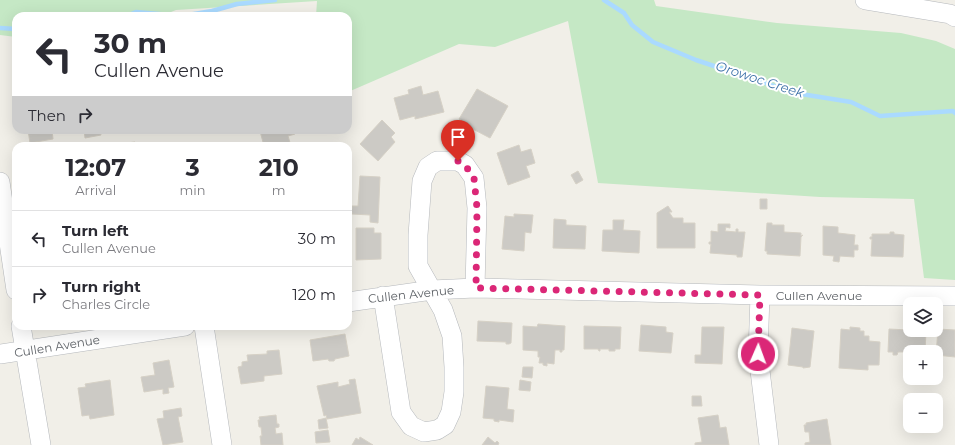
<!DOCTYPE html>
<html lang="en">
<head>
<meta charset="utf-8">
<style>
  :root { --surface:#fff; --page:#f2f2f3; --text:#2b2b33; --muted:#7c7c81; --line:#e1e1e2 }
  body { margin:0; font-family:Montserrat,sans-serif; background:var(--page); color:var(--text); height:100vh; display:flex; flex-direction:column; font-size:15px; white-space:nowrap }
  * { box-sizing:border-box; margin:0 }
  p { font-size:13px; color:var(--muted) }
  .icon { flex:none; width:22px; height:22px; fill:none; stroke:currentColor; stroke-width:2; stroke-linecap:round; stroke-linejoin:round }
  .map { position:relative; flex:1; overflow:hidden }
  .drawer { position:absolute; left:12px; top:142px; width:340px; height:188px; display:flex; flex-direction:column; background:var(--surface); border-radius:12px; box-shadow:0 4px 16px #0002 }
  .drawer>* { flex:none }
  .top-card { position:absolute; left:12px; top:12px; width:340px; height:122px; border-radius:12px; box-shadow:0 4px 16px #0002; background:#fff; color:var(--text); overflow:hidden }
  .controls { position:absolute; left:903px; top:297px; display:grid; gap:8px }
  .controls a { display:grid; place-items:center; width:40px; height:40px; border-radius:8px; background:var(--surface); box-shadow:0 4px 16px #0002; font-size:20px }
  .pin { position:absolute; display:grid; place-items:center; width:34px; height:34px; color:#fff; margin:-41px -17px; border-radius:50% 50% 50% 0; rotate:-45deg; box-shadow:0 0 4px #0007 }
  .pin .icon { rotate:45deg }
  .me { position:absolute; width:44px; margin:-22px; rotate:2deg; stroke-linejoin:round; filter:drop-shadow(0 0 3px #0008) }
  .turn { display:flex; align-items:center; gap:14px; height:84px; padding:0 16px; font-size:18px }
  .turn .icon { width:52px; height:52px; stroke-width:2.5 }
  .turn b { display:block; font-size:28px; line-height:34px }
  .then { display:flex; align-items:center; height:38px; padding:0 16px; background:#0003; gap:8px; font-size:15px }
  .eta { display:flex; justify-content:space-evenly; align-items:center; height:68px; text-align:center }
  .eta b { font-size:24px; font-weight:700; line-height:28px }
  ul { padding:0; list-style:none }
  li { display:flex; align-items:center; gap:12px; height:56px; padding:0 16px; border-top:1px solid var(--line) }
  li div { flex:1 }
  li b { display:block; font-size:15px }
  li em { font-style:normal }
  .map>svg:first-child { display:block }
  .green { fill:#c5e8c5 }
  .lines { fill:none; stroke-linecap:round; stroke-linejoin:round }
  .stream { stroke:#aadaff; stroke-width:4.5 }
  .building { fill:#cccac5; stroke:#d6d1c6 }
  .minor-casing { stroke:#b5b8bc; stroke-width:20 }
  .minor { stroke:#fff; stroke-width:19 }
  .route { stroke:#db2777; stroke-width:7; stroke-dasharray:0 12.6 }
  .labels { text-anchor:middle; dominant-baseline:central; stroke-width:4; stroke-linejoin:round; paint-order:stroke }
  .street-label { font-size:12px; fill:#5f6368; stroke:#fff }
  .water-label { font-size:13px; font-style:italic; fill:#4174aa; stroke:#fff }
</style>
</head>
<body>
<div class="map">
<svg width="955" height="445" viewBox="0 0 955 445">
  <rect width="100%" height="100%" fill="#f1efe8"/>
  <!-- green -->
  <path class="green" d="M0 0H654L656 6 777 23 901 33 936 41 955 49V280L924 278 914 199 820 197 598 183 568 21 495 47 459 44 348 92V16H316L317 1 176 10 161 16H16V37L0 35Z"/>
  <g class="lines">
    <!-- stream -->
    <path class="stream" d="M604 0 624 13 632 25 653 42 696 60 795 93 851 102 880 116 953 111 955 113
      M127 16 136 12 182 16 212 11 237 4 275 0
      M0 28 16 29"/>
  </g>
  <!-- building -->
  <path class="building" d="M421 86 423 95 438 91 444 112 415 119V116L400 120 394 98 409 94 408 90Z
    M477 89 508 106 490 138 469 127 470 125 459 119Z
    M382 120 395 133 391 137 395 142 378 161 360 144Z
    M28 130H52L53 139 30 143Z
    M84 130H100L101 135 85 138Z
    M262 130H294L295 134 288 136 291 146H264L260 131Z
    M135 142 136 146H111L110 145Z
    M519 145 521 152 531 149 535 163 526 166 530 177 508 185 497 153Z
    M578 171 583 180 576 184 571 175Z
    M360 176 380 177 378 223 370 222V215L352 214V212H349L348 216V207H350L349 209H352V206H358Z
    M760 199H767V209H760Z
    M668 206 672 212H669L673 218H683V223H695V248H657V213Z
    M514 214 533 215 531 233 525 232 524 251 502 249 505 216 514 217Z
    M554 219 566 220V225L586 226 585 249 553 248Z
    M613 220H624L623 230 640 231 639 253 602 251 603 230H613Z
    M767 223H772V225H784V232L801 233V236L803 235 801 237 800 256 767 254V251H765Z
    M718 224H730V228L726 227 725 231 736 232V229H738V232H745L742 257H737V255L710 253 711 244H709V242H711V231L718 232Z
    M823 226 838 227V233L855 235 854 245H858V250H854V257L840 256 839 262 833 261 834 256 823 255Z
    M356 228H374V233H381V259L356 260Z
    M890 232H894V234L904 235 903 257 871 256 872 239H870V237H872V234H890Z
    M478 321 512 323 511 343 509 344H506V342L477 341Z
    M538 324 565 326 564 350H562V352H560V350H555L554 364 547 363V366L543 365V363H539L540 357H538V351L523 350V326L537 327Z
    M641 325 666 327V332L673 333 671 353 639 351Z
    M584 326 621 327 620 349H615V351H609V349H600V351H599L598 349H584Z
    M702 327H724L722 364 695 363V355H701Z
    M850 327 860 328V331H864V336H869V341L880 342 879 365H868V370L839 368 841 329 850 330Z
    M792 328 814 331 810 367 803 368V367L788 365Z
    M889 329 926 331 925 352H910V365H905V352H898L897 355H893V352H888Z
    M938 329 955 330V357L936 355Z
    M345 334 349 356 335 359 334 361H329L328 359 313 361 310 340Z
    M279 350 282 374 264 376V381L241 384 238 367 242 366V362L248 361 247 355 267 354V351Z
    M169 360 174 387 168 388 169 393 163 394V389L144 392 141 377 155 375 153 363Z
    M523 367H533L532 378 522 377Z
    M355 379 361 413 327 419 326 415 324 416 317 386 338 382V387L350 384 349 380Z
    M110 380 114 415 90 419 89 415 82 416 78 388 86 387 85 384Z
    M520 380 531 382 530 391 519 390Z
    M486 386 509 388 507 409 514 410 513 422 499 420V422L494 421V419L483 418Z
    M692 396H701L702 406H692Z
    M181 408 182 416 178 417 183 442 163 445 157 419 164 418 163 411Z
    M276 415 277 424H279V427L275 428 276 434 282 433 283 445H261L260 436H262L261 427H259L258 420H260L259 417Z
    M718 415 720 428 726 427 729 445H695V443L702 442 698 418Z
    M326 418 328 428 319 429 318 420Z
    M827 419 831 445H805V443L810 442 809 432H805L804 425H806V423Z
    M328 430 330 442 316 443 315 432Z
    M360 437 373 445H352L356 438 359 440Z
    M488 437 495 443 497 441 499 443 498 445H482Z"/>
  <g class="lines">
    <!-- minor casing -->
    <g class="minor-casing">
      <path id="minor" d="M865 0 950 14 955 17
        M0 182 16 290
        M760 295 758 354 769 445
        M383 296 401 412 411 426 424 432 437 430 445 425 451 412 454 392V367L452 336 443 310 418 266V235L422 181 428 167 437 161H458L465 165 474 178 477 208 475 288
        M348 302 432 290 475 288 760 295 955 296
        M21 326 41 445
        M204 326 222 445
        M0 354 185 326"/>
    </g>
    <!-- minor -->
    <use href="#minor" class="minor"/>
  </g>
  <g class="lines">
    <!-- route -->
    <path class="route" d="M458 161 465 165 474 178 477 208 476 288 760 295 758 354"/>
  </g>
  <g class="labels">
    <!-- street labels -->
    <g class="street-label">
      <text transform="translate(411 294) rotate(-6)">Cullen Avenue</text>
      <text x="819" y="295">Cullen Avenue</text>
      <text transform="translate(57 346) rotate(-9)">Cullen Avenue</text>
    </g>
    <!-- water labels -->
    <g class="water-label">
      <text transform="translate(760 79) rotate(18)">Orowoc Creek</text>
    </g>
  </g>
</svg>
<div class="controls">
<a><svg class="icon" aria-label="layers" viewBox="0 0 24 24"><path d="M12 4l9 5-9 5-9-5zM3 14l9 5 9-5"/></svg></a>
<a>+</a>
<a>−</a>
</div>
<div class="pin" style="left:458px;top:161px;background:#d93025"><svg class="icon" aria-label="arrive" viewBox="0 0 24 24"><path d="M6 21V4h12l-3 4 3 4H6"/></svg></div>
<svg class="me" style="left:758px;top:354px" viewBox="-20 -20 40 40"><circle r="17" fill="#db2777" stroke="#fff" stroke-width="3"/><path d="M0-11L8 9 0 5-8 9z" fill="#fff"/></svg>
<div class="top-card">
<div class="turn"><svg class="icon" aria-label="left" viewBox="0 0 24 24"><path d="M17 20v-9H6M10 6l-5 5 5 5"/></svg><div><b>30 m</b>Cullen Avenue</div></div>
<div class="then">Then<svg class="icon" aria-label="right" viewBox="0 0 24 24"><path d="M7 20v-9h11M14 6l5 5-5 5"/></svg></div>
</div>
<section class="drawer">
<div class="eta">
<div><b>12:07</b><p>Arrival</p></div>
<div><b>3</b><p>min</p></div>
<div><b>210</b><p>m</p></div>
</div>
<ul>
<li><svg class="icon" aria-label="left" viewBox="0 0 24 24"><path d="M17 20v-9H6M10 6l-5 5 5 5"/></svg><div><b>Turn left</b><p>Cullen Avenue</p></div><em>30 m</em></li>
<li><svg class="icon" aria-label="right" viewBox="0 0 24 24"><path d="M7 20v-9h11M14 6l5 5-5 5"/></svg><div><b>Turn right</b><p>Charles Circle</p></div><em>120 m</em></li>
</ul>
</section>
</div>
</body>
</html>
